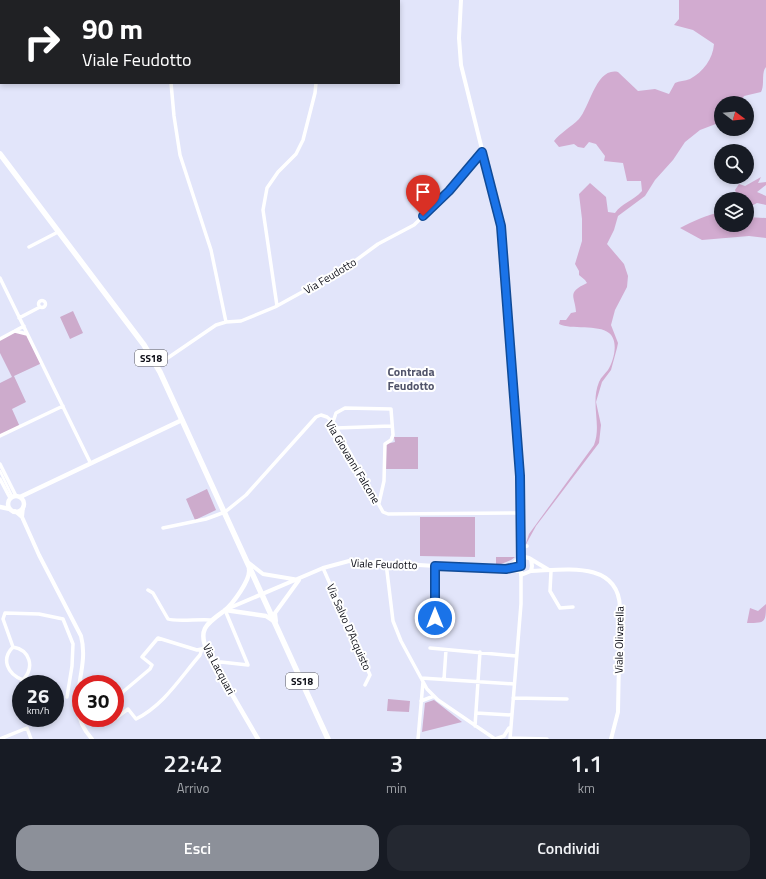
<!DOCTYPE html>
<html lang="it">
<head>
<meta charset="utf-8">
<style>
  :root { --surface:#171b24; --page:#242831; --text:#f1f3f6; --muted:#9ea1a6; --accent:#8c9099 }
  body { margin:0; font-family:"Titillium Web",sans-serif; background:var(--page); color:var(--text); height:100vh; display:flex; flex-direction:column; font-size:15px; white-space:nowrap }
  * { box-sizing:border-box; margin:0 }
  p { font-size:13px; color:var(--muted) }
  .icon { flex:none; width:22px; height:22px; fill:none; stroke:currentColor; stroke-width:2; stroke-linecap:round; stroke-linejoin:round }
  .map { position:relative; height:739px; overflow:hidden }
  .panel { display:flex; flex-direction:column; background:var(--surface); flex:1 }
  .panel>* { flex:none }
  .banner { position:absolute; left:0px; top:0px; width:400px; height:84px; box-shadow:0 2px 6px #0003; background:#202124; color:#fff; overflow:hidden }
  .needle { width:26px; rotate:106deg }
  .tools { position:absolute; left:714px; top:96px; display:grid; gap:8px }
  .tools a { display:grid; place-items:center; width:40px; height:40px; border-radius:50%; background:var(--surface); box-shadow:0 2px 6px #0003; font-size:20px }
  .speed { position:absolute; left:12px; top:675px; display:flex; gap:8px; font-size:20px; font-weight:700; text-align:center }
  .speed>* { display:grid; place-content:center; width:52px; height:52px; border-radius:50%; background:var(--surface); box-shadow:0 2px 6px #0003; line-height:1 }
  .speed small { font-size:10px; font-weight:400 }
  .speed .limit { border:6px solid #d22; background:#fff; color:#111 }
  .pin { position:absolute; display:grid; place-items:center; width:34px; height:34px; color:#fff; margin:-41px -17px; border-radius:50% 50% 50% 0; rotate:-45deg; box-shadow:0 0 4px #0007 }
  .pin .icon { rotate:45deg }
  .me { position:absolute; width:44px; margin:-22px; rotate:0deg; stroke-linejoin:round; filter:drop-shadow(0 0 3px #0008) }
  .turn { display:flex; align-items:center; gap:14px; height:84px; padding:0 16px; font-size:18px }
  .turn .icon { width:52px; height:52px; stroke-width:2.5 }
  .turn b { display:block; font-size:28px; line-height:34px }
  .eta { display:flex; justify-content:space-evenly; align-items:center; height:68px; text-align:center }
  .eta b { font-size:24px; font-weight:600; line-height:28px }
  .button { display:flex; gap:8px; margin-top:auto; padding:8px 16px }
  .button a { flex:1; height:46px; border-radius:16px; background:var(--accent); color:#fff; font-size:16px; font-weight:600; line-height:46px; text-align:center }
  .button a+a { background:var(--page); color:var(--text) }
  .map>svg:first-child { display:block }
  .green { fill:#cdabcc }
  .forest { fill:#d2abd0 }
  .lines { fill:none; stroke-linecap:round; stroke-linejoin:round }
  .pedestrian { stroke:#fff; stroke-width:2.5 }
  .minor { stroke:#fff; stroke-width:3.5 }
  .tertiary { stroke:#fff; stroke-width:4 }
  .secondary { stroke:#fff; stroke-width:4.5 }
  .primary { stroke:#fff; stroke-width:5.5 }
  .route-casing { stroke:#114b97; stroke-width:10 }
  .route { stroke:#1a73e8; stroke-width:7 }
  .labels { text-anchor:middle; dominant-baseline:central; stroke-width:4; stroke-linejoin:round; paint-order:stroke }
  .shield { fill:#fff; stroke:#54545a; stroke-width:1 }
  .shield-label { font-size:10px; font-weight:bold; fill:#0a0b14 }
  .street-label { font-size:11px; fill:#0a0b14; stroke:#fff }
  .neighbourhood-label { font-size:12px; font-weight:bold; fill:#51546a; stroke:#fff }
</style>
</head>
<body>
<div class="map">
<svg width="766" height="739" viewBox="0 0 766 739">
  <rect width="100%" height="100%" fill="#e2e5fa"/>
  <!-- green -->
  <path class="green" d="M73 311 83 333 70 339 60 317Z
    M15 331 28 334 42 363 14 376 26 402 12 409 20 427 0 436V383L12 377 0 353V339Z
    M394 437H418V469H386V444L395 442Z
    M207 489 216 510 195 520 186 499Z
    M420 517H475V557L420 556Z
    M496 557H515L511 560 496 566Z
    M388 699 410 701 409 712 387 711Z
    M434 700 462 722 422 732 425 703Z"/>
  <!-- forest -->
  <path class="forest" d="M679 0H766V67C761 72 765 85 761 92L744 96 740 103H721V122L700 130 685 142 673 160 655 180 645 196 618 216 614 230 607 244 624 264 628 276 627 287 615 310 611 325 618 343 617 348 611 370 602 382 596 402 601 425 599 443 536 526 525 546 529 534 594 445C602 424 590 404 599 382 601 377 605 374 608 370 614 360 619 341 609 333 598 324 571 330 559 324L560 320H566L571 313 576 312C575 296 566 293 587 283L585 280 579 275V271L575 264 582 241V219L579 194 590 183 606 197 608 212 615 213C622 203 633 201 642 191L641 181H627L623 163 604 161 605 156 596 144 589 142 584 148 578 147 574 144 559 147 554 141C560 133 571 127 579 119 590 107 596 67 618 72L638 91 655 89 669 94 675 83C679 81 685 81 690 79 703 72 713 59 714 44L693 30 674 25 679 19Z
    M761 177 758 183 766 182V185L757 192 766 196V205L757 203 751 206H747V199L738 198 735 190 739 184 745 186Z
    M721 212V225H747V217L766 218V238L749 236 702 240 680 228C693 221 707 215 721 212Z
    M766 604C766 623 765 623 747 623L750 608 758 611Z"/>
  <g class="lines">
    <!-- pedestrian -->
    <path class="pedestrian" d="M0 471 12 496"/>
    <!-- minor -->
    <path class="minor" d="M148 0V1
      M316 0V1
      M128 1 130 0
      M0 53 1 50
      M171 83 174 116 180 155 211 250 226 322
      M29 247 58 232
      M0 278 90 462
      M38.5 304a3.5 3.5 0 1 1 7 0a3.5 3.5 0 1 1-7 0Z
      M277 306 263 210 267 188 278 172 296 154 303 140 315 93 316 83
      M19 318 40 307
      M15 331 27 334
      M0 339 24 326
      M156 366 216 325 226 322 241 321 275 307 344 269 378 244 414 225 449 191 482 153
      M333 422 336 413 345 408 391 409 393 435 391 440 385 444 384 481 379 503
      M336 428 391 426
      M0 436 63 406
      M0 464 16 496
      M0 479 10 498
      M163 528 206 519 225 512 246 495 316 417 321 415 327 417 333 422 383 512 388 514 520 513
      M521 548 527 546
      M386 563 393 621 401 641 427 689 438 700 495 739
      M323 568 370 675 365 685
      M551 571 550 591 560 608 573 607
      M148 590 153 593 168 619C175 622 199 619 210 620
      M435 631V566
      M13 647 3 619 5 613 39 614 63 619 73 644 72 666 67 697
      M13 647C30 650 35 667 23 680 7 674 1 659 13 647Z
      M430 648 516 656
      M214 663 221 662 248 665 225 610
      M421 678 514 684
      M444 679 446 650
      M118 696 150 669 152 665 142 657 158 638 197 650 206 648
      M513 698 567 699
      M421 701 434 696
      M476 713 512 715
      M112 721 128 709 136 719C164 705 180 678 200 655L202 649
      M475 726 480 652
      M510 738 547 739
      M0 739 27 728 31 739
      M418 739 423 682
      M495 739 504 736 509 728
      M510 739 521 604V575"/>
    <!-- tertiary -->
    <path class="tertiary" d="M461 0 459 38 461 65 501 226 520 476 521 575 531 571C564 570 618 560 620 607L618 712 611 739
      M15 511 22 517 39 555 81 636C91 673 61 705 92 739
      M22 517 23 507
      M249 563 263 574 299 580 275 613 276 621
      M502 569 513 564 521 556 529 558 549 570
      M531 571 532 566 531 559
      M227 609 323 568 349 561 521 571"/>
    <!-- secondary -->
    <path class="secondary" d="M8 504a8 8 0 1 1 16 0a8 8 0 1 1-16 0Z
      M20 497 182 420
      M0 507 10 509
      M249 569C251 579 233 604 224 611 206 624 197 630 208 653L258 739
      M225 610 266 616 275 622"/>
    <!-- primary -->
    <path class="primary" d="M0 154 144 345 160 372 328 739"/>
  </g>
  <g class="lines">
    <!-- route casing -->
    <g class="route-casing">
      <path id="route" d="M423 216 449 191 482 152 501 226 520 476 521 566 506 569 435 566V618"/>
    </g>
    <!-- route -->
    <use href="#route" class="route"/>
  </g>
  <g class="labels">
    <!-- shield labels -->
    <g class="shield">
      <rect x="135" y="350" width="32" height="16" rx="3"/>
      <rect x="286" y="673" width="32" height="16" rx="3"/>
    </g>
    <g class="shield-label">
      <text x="151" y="358">SS18</text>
      <text x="302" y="681">SS18</text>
    </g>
    <!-- street labels -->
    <g class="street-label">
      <text transform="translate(330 276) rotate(-31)">Via Feudotto</text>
      <text transform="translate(353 462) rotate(59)">Via Giovanni Falcone</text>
      <text transform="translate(384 564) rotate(2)">Viale Feudotto</text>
      <text transform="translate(349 627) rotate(66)">Via Salvo D'Acquisto</text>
      <text transform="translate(619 640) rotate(-89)">Viale Olivarella</text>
      <text transform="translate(219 669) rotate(62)">Via Lacquari</text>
    </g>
    <!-- neighbourhood labels -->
    <g class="neighbourhood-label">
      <text x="411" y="371">Contrada<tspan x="411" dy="14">Feudotto</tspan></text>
    </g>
  </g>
</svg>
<div class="tools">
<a><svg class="needle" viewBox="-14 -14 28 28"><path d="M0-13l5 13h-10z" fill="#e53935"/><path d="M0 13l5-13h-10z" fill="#9ea1a6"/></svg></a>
<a><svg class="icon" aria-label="search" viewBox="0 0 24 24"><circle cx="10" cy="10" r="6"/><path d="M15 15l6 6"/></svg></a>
<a><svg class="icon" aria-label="layers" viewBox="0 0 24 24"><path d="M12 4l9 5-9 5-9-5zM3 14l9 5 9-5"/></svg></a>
</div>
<div class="speed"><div>26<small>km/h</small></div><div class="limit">30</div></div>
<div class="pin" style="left:423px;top:216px;background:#d93025"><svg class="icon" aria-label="arrive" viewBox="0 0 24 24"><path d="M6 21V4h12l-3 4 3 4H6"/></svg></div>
<svg class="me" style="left:435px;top:618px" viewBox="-20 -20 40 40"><circle r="17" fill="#1a73e8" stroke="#fff" stroke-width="3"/><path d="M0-11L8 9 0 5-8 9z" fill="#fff"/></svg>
<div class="banner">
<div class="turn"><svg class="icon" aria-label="right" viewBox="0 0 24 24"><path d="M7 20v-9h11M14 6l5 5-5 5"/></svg><div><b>90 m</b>Viale Feudotto</div></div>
</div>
</div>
<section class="panel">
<div class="eta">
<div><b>22:42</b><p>Arrivo</p></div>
<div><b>3</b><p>min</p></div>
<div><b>1.1</b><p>km</p></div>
</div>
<div class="button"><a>Esci</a><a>Condividi</a></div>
</section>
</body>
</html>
